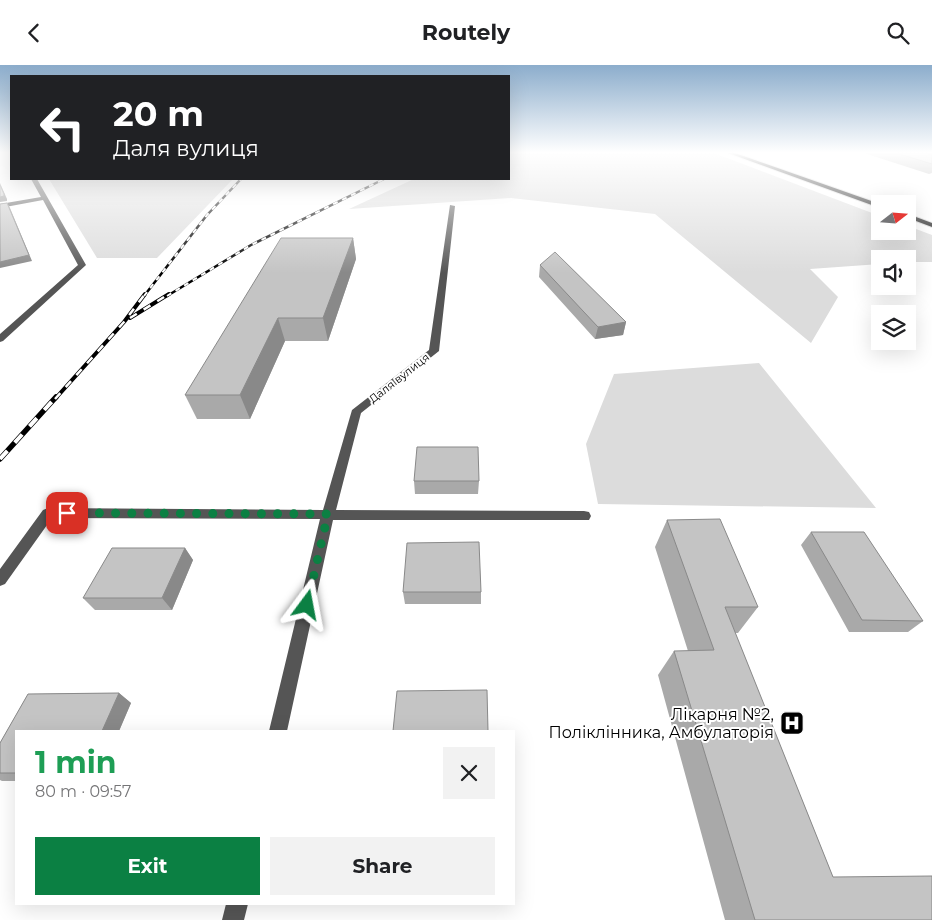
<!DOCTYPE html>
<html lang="en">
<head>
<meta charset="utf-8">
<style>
  :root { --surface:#fff; --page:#f2f2f2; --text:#202124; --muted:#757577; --accent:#0b8043 }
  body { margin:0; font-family:Montserrat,sans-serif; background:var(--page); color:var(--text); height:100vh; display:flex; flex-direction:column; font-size:19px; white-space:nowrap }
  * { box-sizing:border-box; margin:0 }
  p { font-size:16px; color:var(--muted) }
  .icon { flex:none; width:28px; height:28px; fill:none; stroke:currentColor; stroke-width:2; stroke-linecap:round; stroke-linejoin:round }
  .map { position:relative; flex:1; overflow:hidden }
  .sheet { position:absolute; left:15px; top:665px; width:500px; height:175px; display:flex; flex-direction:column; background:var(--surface); border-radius:0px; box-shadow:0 5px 20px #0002 }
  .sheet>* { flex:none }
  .guide { position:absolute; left:10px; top:10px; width:500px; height:105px; border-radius:0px; box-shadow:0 5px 20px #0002; background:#202124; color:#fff; overflow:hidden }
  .needle { width:32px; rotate:73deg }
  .fabs { position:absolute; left:871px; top:130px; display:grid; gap:10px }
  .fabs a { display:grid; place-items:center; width:45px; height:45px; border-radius:0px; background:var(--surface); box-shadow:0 5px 20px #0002; font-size:25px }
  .pin { position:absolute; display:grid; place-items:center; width:42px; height:42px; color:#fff; margin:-21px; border-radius:10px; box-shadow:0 2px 8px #0006 }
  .me { position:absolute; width:55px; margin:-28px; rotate:13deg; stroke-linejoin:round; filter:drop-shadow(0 0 4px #0008) }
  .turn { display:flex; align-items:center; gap:18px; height:105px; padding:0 20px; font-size:22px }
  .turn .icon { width:65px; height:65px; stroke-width:2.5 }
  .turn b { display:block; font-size:35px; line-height:42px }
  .round { display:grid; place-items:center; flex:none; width:52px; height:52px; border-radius:0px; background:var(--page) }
  .head { display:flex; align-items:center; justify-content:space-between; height:85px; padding:0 20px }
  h1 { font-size:30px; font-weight:700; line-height:38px; color:#1e9e55 }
  .button { display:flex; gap:10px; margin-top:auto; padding:10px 20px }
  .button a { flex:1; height:58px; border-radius:0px; background:var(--accent); color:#fff; font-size:20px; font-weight:700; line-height:58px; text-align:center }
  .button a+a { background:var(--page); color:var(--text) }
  header { display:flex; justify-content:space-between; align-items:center; height:65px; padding:0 20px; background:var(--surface); font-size:22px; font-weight:700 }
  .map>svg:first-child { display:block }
  .green { fill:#dcdcdc }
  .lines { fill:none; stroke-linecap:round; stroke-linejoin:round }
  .major-casing { stroke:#dbdbdb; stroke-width:2 }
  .minor { fill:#555; fill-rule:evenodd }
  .major { fill:#000; fill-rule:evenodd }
  .rail-far2-casing { stroke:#000; stroke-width:2.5 }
  .rail-far1-casing { stroke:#000; stroke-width:4 }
  .rail-casing { stroke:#000; stroke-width:5.5 }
  .rail-far2 { stroke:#fff; stroke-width:2; stroke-dasharray:5; stroke-linecap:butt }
  .rail-far1 { stroke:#fff; stroke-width:2.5; stroke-dasharray:8; stroke-linecap:butt }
  .rail { stroke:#fff; stroke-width:4; stroke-dasharray:11; stroke-linecap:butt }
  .wall { fill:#a9a9a9 }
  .shaded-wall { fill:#898989 }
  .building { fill:#c4c4c4; stroke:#898989 }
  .route { stroke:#0b8043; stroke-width:9; stroke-dasharray:0 16.2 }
  .labels { text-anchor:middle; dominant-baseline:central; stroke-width:4; stroke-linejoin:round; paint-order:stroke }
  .far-street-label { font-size:11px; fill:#000; stroke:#fff }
  .near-poi-label { font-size:16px; fill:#000; stroke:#fff; text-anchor:end }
</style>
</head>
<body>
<header><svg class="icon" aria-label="back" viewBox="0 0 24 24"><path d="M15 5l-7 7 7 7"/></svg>Routely<svg class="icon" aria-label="search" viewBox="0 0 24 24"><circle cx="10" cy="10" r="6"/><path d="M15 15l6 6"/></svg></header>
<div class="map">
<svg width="932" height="855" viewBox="0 0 932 855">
  <rect width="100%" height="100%" fill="#fff"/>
  <!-- green -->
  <path class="green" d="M509 88H714L880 151V166H908V161L932 170V197H908V194H880V199L810 204 838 232 811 278 655 149 511 133 349 144 414 114H509Z
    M49 114H233L157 193H97Z
    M759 298 876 443 598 439 586 379 614 309Z"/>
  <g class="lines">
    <!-- major casing -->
    <g class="major-casing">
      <path id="major" d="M728 88H735L880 139V143Z
        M908 149 932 158V162L908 153Z"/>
    </g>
    <!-- minor -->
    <path class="minor" d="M31 114H37L86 200 3 276 0 277V269L78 200 43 135 0 143V139L41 132Z
      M450 140 455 141 439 286 361 348 336 445 584 446 589 447 591 451 589 455H333L287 666H269L320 454 52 453 5 519 0 521V504L43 445 48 443 323 445 352 345 429 285Z
      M226 839H248L244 855H222Z"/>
    <!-- major -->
    <use href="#major" class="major"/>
    <!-- rail-far2 casing -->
    <g class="rail-far2-casing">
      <path id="rail-far2" d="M144 231 207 150 241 114
        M167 231 251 180 384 114"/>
    </g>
    <!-- rail-far1 casing -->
    <g class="rail-far1-casing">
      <path id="rail-far1" d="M130 253 169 229
        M55 334 124 257 145 229"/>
    </g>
    <!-- rail casing -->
    <g class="rail-casing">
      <path id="rail" d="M0 394 56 332"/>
    </g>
    <!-- rail-far2 -->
    <use href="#rail-far2" class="rail-far2"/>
    <!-- rail-far1 -->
    <use href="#rail-far1" class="rail-far1"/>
    <!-- rail -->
    <use href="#rail" class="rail"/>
  </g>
  <!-- wall -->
  <path class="wall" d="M864 88H932V108L929 109Z
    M353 173 356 194 328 276H285L250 354H197L185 330Z
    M540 200 626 257 623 270 595 274 539 212Z
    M414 416H479L478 429H415Z
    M667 455 758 542 738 568H735L833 812 932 855H725L658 610 674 586H688L655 482Z
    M811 467 923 556 908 567H849L801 480Z
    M185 483 193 495 172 545H95L83 533Z
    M403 527H481V539H405Z
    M119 628 131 638 119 666H16V716H2L0 715V678L28 629Z"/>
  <!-- shaded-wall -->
  <path class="shaded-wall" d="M0 118 7 134V136L0 137Z
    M7 138 10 143 32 196 0 203V197Z
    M353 173 356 194 328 276 323 253Z
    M278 253 285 276 250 354 240 330Z
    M626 257 623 270 595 274 598 262Z
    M185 483 193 495 172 545 162 533Z
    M119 628 131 638 119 666H102Z"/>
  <!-- building -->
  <path class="building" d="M896 88H927L932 90V99Z
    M0 120 4 129V131L0 132Z
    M7 138 29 190 0 197V139Z
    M281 173H353L323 253H278L240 330H185Z
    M555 187 626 257 598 262 540 200Z
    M417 382H478L479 416H414Z
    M720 454 758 542H725L833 812 932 811V855H755L674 586 714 585 667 455Z
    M811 467H864L923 556 862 555Z
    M479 477 481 527H403L407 478Z
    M112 483H185L162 533H83Z
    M487 625 488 666H393L397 626Z
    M119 628 102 666H16V708H0V678L28 629Z"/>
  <!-- sky -->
  <linearGradient id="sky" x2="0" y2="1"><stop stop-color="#8cadcc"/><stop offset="0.42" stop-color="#fff"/><stop offset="1" stop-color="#fff" stop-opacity="0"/></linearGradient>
  <rect width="932" height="208" fill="url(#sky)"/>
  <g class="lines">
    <!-- route -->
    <path class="route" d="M67 448 328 449 307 540"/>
  </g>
  <!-- icons -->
  <defs>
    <g id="hospital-square" transform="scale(1.25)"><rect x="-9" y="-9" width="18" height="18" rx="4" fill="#000" stroke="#fff"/><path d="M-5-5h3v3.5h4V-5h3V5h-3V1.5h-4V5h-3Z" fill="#fff"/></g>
  </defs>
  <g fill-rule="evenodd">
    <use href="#hospital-square" x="792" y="658"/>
  </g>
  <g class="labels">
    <!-- far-street labels -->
    <g class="far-street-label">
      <text transform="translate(399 313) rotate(-38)">Даля вулиця</text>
    </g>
    <!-- near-poi labels -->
    <g class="near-poi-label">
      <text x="774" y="649">Лікарня №2,<tspan x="774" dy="18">Поліклінника, Амбулаторія</tspan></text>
    </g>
  </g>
</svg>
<div class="fabs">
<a><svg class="needle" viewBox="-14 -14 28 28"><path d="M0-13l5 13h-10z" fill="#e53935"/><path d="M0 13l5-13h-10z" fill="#757577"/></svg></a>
<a><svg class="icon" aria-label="sound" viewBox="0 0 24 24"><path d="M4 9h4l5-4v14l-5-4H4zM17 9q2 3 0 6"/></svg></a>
<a><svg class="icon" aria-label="layers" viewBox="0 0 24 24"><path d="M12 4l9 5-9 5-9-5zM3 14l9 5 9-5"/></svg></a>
</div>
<div class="pin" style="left:67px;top:448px;background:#d93025"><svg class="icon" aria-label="arrive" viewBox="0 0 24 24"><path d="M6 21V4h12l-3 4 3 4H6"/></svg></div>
<svg class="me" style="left:307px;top:540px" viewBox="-20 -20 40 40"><path d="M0-17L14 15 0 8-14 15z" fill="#0b8043" stroke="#fff" stroke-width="4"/></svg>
<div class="guide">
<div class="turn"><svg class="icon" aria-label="left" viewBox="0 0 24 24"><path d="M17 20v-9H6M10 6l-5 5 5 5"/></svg><div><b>20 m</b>Даля вулиця</div></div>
</div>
<section class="sheet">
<div class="head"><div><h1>1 min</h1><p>80 m · 09:57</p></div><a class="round"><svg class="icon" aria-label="close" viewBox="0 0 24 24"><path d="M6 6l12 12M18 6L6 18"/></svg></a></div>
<div class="button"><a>Exit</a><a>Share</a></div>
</section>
</div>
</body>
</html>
